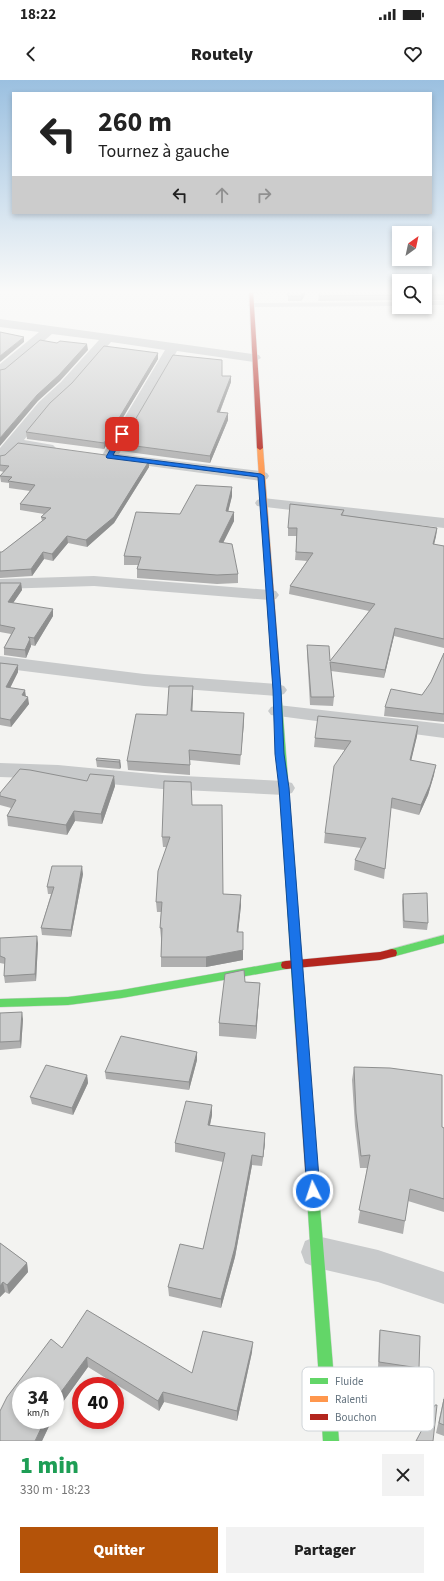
<!DOCTYPE html>
<html lang="fr">
<head>
<meta charset="utf-8">
<style>
  :root { --surface:#fff; --page:#f2f2f2; --text:#222; --muted:#767676; --accent:#b45309 }
  body { margin:0; font-family:"Source Sans 3",sans-serif; background:var(--page); color:var(--text); height:100vh; display:flex; flex-direction:column; font-size:15px; white-space:nowrap }
  * { box-sizing:border-box; margin:0 }
  p { font-size:13px; color:var(--muted) }
  .icon { flex:none; width:22px; height:22px; fill:none; stroke:currentColor; stroke-width:2; stroke-linecap:round; stroke-linejoin:round }
  .map { position:relative; height:1361px; overflow:hidden }
  .sheet { display:flex; flex-direction:column; background:var(--surface); flex:1 }
  .sheet>* { flex:none }
  .guide { position:absolute; left:12px; top:12px; width:420px; height:122px; border-radius:0px; box-shadow:0 2px 6px #0003; background:#fff; color:var(--text); overflow:hidden }
  .needle { width:26px; rotate:33deg }
  .buttons { position:absolute; left:392px; top:146px; display:grid; gap:8px }
  .buttons a { display:grid; place-items:center; width:40px; height:40px; border-radius:0px; background:var(--surface); box-shadow:0 2px 6px #0003; font-size:20px }
  .speed { position:absolute; left:12px; top:1297px; display:flex; gap:8px; font-size:20px; font-weight:700; text-align:center }
  .speed>* { display:grid; place-content:center; width:52px; height:52px; border-radius:50%; background:var(--surface); box-shadow:0 2px 6px #0003; line-height:1 }
  .speed small { font-size:10px; font-weight:400 }
  .speed .limit { border:6px solid #d22; background:#fff; color:#111 }
  .pin { position:absolute; display:grid; place-items:center; width:34px; height:34px; color:#fff; margin:-17px; border-radius:8px; box-shadow:0 2px 6px #0006 }
  .me { position:absolute; width:44px; margin:-22px; rotate:356deg; stroke-linejoin:round; filter:drop-shadow(0 0 3px #0008) }
  .turn { display:flex; align-items:center; gap:14px; height:84px; padding:0 20px; font-size:18px }
  .turn .icon { width:52px; height:52px; stroke-width:2.5 }
  .turn b { display:block; font-size:28px; line-height:34px }
  .lanes { display:flex; align-items:center; height:38px; padding:0 20px; background:#0003; justify-content:center; gap:20px; direction:ltr }
  .lanes .off { opacity:.35 }
  .round { display:grid; place-items:center; flex:none; width:42px; height:42px; border-radius:0px; background:var(--page) }
  .head { display:flex; align-items:center; justify-content:space-between; height:68px; padding:0 20px }
  h1 { font-size:24px; font-weight:800; line-height:30px; color:#1e9e55 }
  .action { display:flex; gap:8px; margin-top:auto; padding:8px 20px }
  .action a { flex:1; height:46px; border-radius:0px; background:var(--accent); color:#fff; font-size:16px; font-weight:800; line-height:46px; text-align:center }
  .action a+a { background:var(--page); color:var(--text) }
  .status { display:flex; justify-content:space-between; align-items:center; height:28px; padding:0 20px; background:var(--surface); direction:ltr }
  .status svg { height:11px; fill:currentColor }
  header { display:flex; justify-content:space-between; align-items:center; height:52px; padding:0 20px; background:var(--surface); font-size:18px; font-weight:800 }
  .map>svg:first-child { display:block }
  .lines { fill:none; stroke-linecap:round; stroke-linejoin:round }
  .fast-casing { stroke:#cfcfcf; stroke-width:1 }
  .slow-casing { stroke:#cfcfcf; stroke-width:1 }
  .jam-casing { stroke:#cfcfcf; stroke-width:1 }
  .lane { fill:#c8cacb; fill-rule:evenodd }
  .street { fill:#c8cacb; fill-rule:evenodd }
  .fast { fill:#63d668; fill-rule:evenodd }
  .slow { fill:#ff974d; fill-rule:evenodd }
  .jam { fill:#b3261e; fill-rule:evenodd }
  .wall { fill:#afafaf }
  .shaded-wall { fill:#8e8f8f }
  .building { fill:#cbcccc; stroke:#8e8f8f }
  .route { fill:#1a73e8; stroke:#114b97 }
  .key { fill:#fff; stroke:#d0d5d9; stroke-width:1 }
  .key-label { font-size:11px; fill:#64737f }
</style>
</head>
<body>
<div class="status"><b>18:22</b><svg viewBox="0 0 49 12"><path d="M0 12V9h3v3zM5 12V6h3v6zM10 12V3h3v9zM15 12V0h3v12zM26 1h20v11H26zM47 4h2v5h-2z"/></svg></div>
<header><svg class="icon" aria-label="back" viewBox="0 0 24 24"><path d="M15 5l-7 7 7 7"/></svg>Routely<svg class="icon" aria-label="heart" viewBox="0 0 24 24"><path d="M12 20l-8-8c-3-5 5-10 8-4 3-6 11-1 8 4z"/></svg></header>
<div class="map">
<svg width="444" height="1361" viewBox="0 0 444 1361">
  <rect width="100%" height="100%" fill="#f3f3f1"/>
  <g class="lines">
    <!-- fast casing -->
    <g class="fast-casing">
      <path id="fast" d="M277 606 281 609 307 946 305 949 301 951 297 949 295 946 291 885 290 888 286 889 122 918 68 925 0 927V919L68 917 122 910 286 881 290 882 291 885 273 609Z
        M444 855V863L392 877 388 876 387 873 388 870Z
        M312 1096 317 1098 318 1102 339 1361H323L306 1102 307 1098Z"/>
    </g>
    <!-- slow casing -->
    <g class="slow-casing">
      <path id="slow" d="M260 366 263 368 281 609 277 612 273 609 257 368Z
        M301 941 305 943 307 946 318 1102 317 1106 312 1108 307 1106 306 1102 295 946 297 943Z"/>
    </g>
    <!-- jam casing -->
    <g class="jam-casing">
      <path id="jam" d="M249 210H253L263 368 260 370 257 368Z
        M392 869 396 870 397 873 396 876 380 880 286 889 282 888 281 885 282 882 286 881 380 872Z"/>
    </g>
    <!-- lane -->
    <path class="lane" d="M425 221H444V225H425Z
      M399 222V226L251 227 248 225 251 223Z"/>
    <!-- street -->
    <path class="street" d="M246 210H361L355 213 251 214 247 213Z
      M0 239 259 275 261 278 254 282 177 271 119 374 261 391 267 393 269 396 267 399 261 401 104 380 101 377 165 270 111 262 71 308 49 328 24 360 53 365 56 368 53 371 48 373 17 368 5 380 0 382V368L39 322 61 302 99 260 52 254 5 294 0 295V284L39 252 0 247Z
      M263 418 444 438V448L257 426 255 423 257 420Z
      M94 496 270 510 276 511 279 515 276 519 270 520 94 506 0 509V499Z
      M0 576 144 594 277 604 284 606 287 610 284 614 277 616 144 606 0 588Z
      M278 625 444 644V658L271 635 268 631 271 627Z
      M0 683 58 685 162 695 284 701 292 703 295 708 292 713 284 715 162 709 58 699 0 697Z
      M317 1156 378 1170 444 1192V1224L378 1202 317 1188 305 1183 301 1172 305 1161Z"/>
    <!-- fast -->
    <use href="#fast" class="fast"/>
    <!-- slow -->
    <use href="#slow" class="slow"/>
    <!-- jam -->
    <use href="#jam" class="jam"/>
  </g>
  <!-- wall -->
  <path class="wall" d="M288 210H305V215L301 221H288Z
    M399 210V220L318 221 319 216Z
    M425 210H444V220H425Z
    M158 273V279L104 369 27 359 26 352 72 303Z
    M222 296H231V302L220 332 228 333V340L210 383 121 371V364Z
    M0 376 149 381V387L114 443 87 467 68 463 53 481 44 479 32 496 0 498V472H2L42 441 41 437 44 434 20 430V424L30 411 9 408V403L1 402 0 396 4 392 0 391Z
    M232 407V416L228 432H234V441L223 463 238 494V503L217 504 137 498V489L138 485H124V476L180 434Z
    M344 430 343 435 437 448 436 456 434 465 444 466V568L394 556 384 598 331 591 334 617 333 626 310 625 307 573V565L330 581 369 531 289 514 290 506 307 481 295 480 297 456H288V448Z
    M0 503H21L22 510 13 523 53 536 35 566 31 565V566L26 578 4 575V568L11 554 0 552Z
    M444 573V642L384 636 385 627 422 615 431 602Z
    M0 583 18 585V592L10 608 25 610V616L29 624 11 647 0 645Z
    M193 606 192 631 244 633 240 685 190 680V695L128 690 127 681Z
    M418 646 417 656 411 680 434 695 428 715 419 735 391 728 384 799 354 790 355 780 361 768 324 763 325 753 345 670 314 667 315 658Z
    M96 680H120L121 687 120 689 97 687Z
    M114 696 115 706 102 744 75 741 67 755 8 746 7 736 11 728 0 725V713L87 701Z
    M192 725 223 814 241 815V825L238 852 243 880 206 887H161V858L160 848 161 832H157L156 822 166 767H163L162 757Z
    M83 794 71 857 42 855 41 848 51 814H48L47 807Z
    M403 814 428 843 427 850 403 848 402 821Z
    M0 858 38 863 36 901 5 903 4 896 5 884 0 883Z
    M245 902 260 903 259 916 256 959 219 956V943Z
    M0 933 23 939 21 968 0 970Z
    M197 972V980L189 1010 106 999 105 992Z
    M354 987 442 1047 444 1048V1132L408 1121 403 1154 358 1143 367 1088H360L355 1046 352 1000Z
    M87 995 88 1003 73 1035 32 1024 30 1017Z
    M212 1035 210 1045 265 1063 262 1086 252 1085 235 1177 221 1228 169 1216 168 1207 203 1169 223 1082 175 1072V1063Z
    M0 1163 27 1183 28 1192 9 1214 5 1212 0 1217Z
    M380 1250 419 1288 417 1295 378 1289 379 1256Z
    M62 1268 192 1293 252 1272 237 1341 164 1322 159 1331 88 1287 55 1333 42 1361H0Z
    M444 1317V1356L436 1353Z"/>
  <!-- shaded-wall -->
  <path class="shaded-wall" d="M305 210V215L301 221V216Z
    M24 257V262L0 282V276Z
    M87 264 88 270 60 301 38 321 0 366V358L37 315Z
    M158 273V279L104 369V363Z
    M231 296V302L217 339V332Z
    M228 333V340L210 383V376Z
    M149 381V387L114 443 87 467 86 460Z
    M232 407V416L226 440V431Z
    M234 432V441L219 471V462Z
    M437 448 436 456 432 472 433 464Z
    M67 456 68 463 53 481 52 474Z
    M43 472 44 479 32 496 31 489Z
    M21 503 22 510 9 529 8 522Z
    M53 529V536L35 566 34 558Z
    M395 548 394 556 384 598 385 590Z
    M30 559 31 566 26 578 25 570Z
    M18 585V592L7 614 6 607Z
    M193 606V615L192 640 191 631Z
    M25 610 26 617 22 615Z
    M28 617 29 624 11 647 10 640Z
    M244 633V643L240 685 241 675Z
    M418 646 417 656 409 690 410 680Z
    M120 680 121 687 120 689 119 682Z
    M436 685 434 695 428 715 419 735 421 725Z
    M114 696 115 706 102 744 101 734Z
    M74 731 75 741 67 755 66 745Z
    M82 786 83 794 71 857V850Z
    M241 815V825L237 863V852Z
    M37 856 38 863 36 901 35 894Z
    M243 870V880L206 887V877Z
    M260 903 259 916 256 959V946Z
    M22 932 23 939 21 968 20 961Z
    M197 972V980L189 1010V1002Z
    M87 995 88 1003 73 1035 72 1028Z
    M212 1025V1035L208 1054V1045Z
    M265 1053V1063L262 1086 263 1077Z
    M252 1075V1085L235 1177 221 1228V1219Z
    M27 1183 28 1192 9 1214 7 1205Z
    M3 1202 5 1212 0 1217V1206Z
    M253 1262 252 1272 237 1341V1331Z
    M87 1277 88 1287 55 1333V1320Z
    M163 1312 164 1322 159 1331 158 1321Z
    M45 1340H52L42 1361H35Z"/>
  <!-- building -->
  <path class="building" d="M288 210H305L301 216H288Z
    M321 210H399V215L319 216Z
    M425 210H444V215H425Z
    M0 252 24 257 0 276Z
    M40 260 57 263 60 261 87 264 59 295 37 315 0 358V290L5 289Z
    M104 266 158 273 104 363 26 352 50 323 72 303Z
    M173 275 222 280V296H231L217 332 228 333 210 376 121 364Z
    M18 363 149 381 114 437 86 460 67 456 52 474 43 472 31 489 0 491V472H2L46 438 41 437 51 428 20 424 35 405 8 401 12 397 0 396 9 386 0 385V376L5 375Z
    M196 405 232 407 226 431 234 432 219 462 232 464 238 494 217 495 137 489 141 477 124 476 136 432 180 434Z
    M290 424 344 430 341 435 437 448 433 464 444 466V559L395 548 385 590 330 582 334 617H311L307 565 329 566 330 581 375 524 290 506 313 473 296 472 297 448H288Z
    M0 503H21L8 522 53 529 34 558 28 557 30 559 25 570 4 568 15 548 0 545Z
    M444 573V634L385 627 391 609 422 615 431 602Z
    M0 583 18 585 6 607 25 610 22 615 28 617 10 640 0 638Z
    M169 606H193L191 631 244 633 241 675 189 670 190 685 127 681 136 634 167 635Z
    M318 636 418 646 410 680 436 685 430 705 421 725 392 718 385 789 355 780 366 758 325 753 334 686 351 661 315 658Z
    M97 678 120 680 119 682 96 680Z
    M20 689 30 690 87 701 90 694 114 696 101 734 74 731 66 745 7 736 16 720 0 716V713Z
    M164 701 191 702 192 725H222L223 814 241 815 237 852H243V870L206 877H161L162 848H160L162 822H156L158 791 170 757H162Z
    M52 786H82L71 850 41 848 54 807H47Z
    M427 813 428 843 404 841 403 814Z
    M37 856 35 894 4 896 5 878 0 876V858Z
    M244 890 245 902 260 903 256 946 219 943 225 894Z
    M22 932 20 961 0 962V933Z
    M121 956 197 972 189 1002 105 992Z
    M46 985 87 995 72 1028 30 1017Z
    M354 987 390 988 442 995V1047L444 1048V1119L410 1109 405 1141 359 1130 370 1075 361 1076 356 1033Z
    M186 1021 212 1025 208 1045 265 1053 263 1077 252 1075 235 1167 221 1219 168 1207 180 1164 203 1169 225 1073 175 1063Z
    M0 1163 27 1183 7 1205 3 1202 0 1206Z
    M87 1230 192 1293 203 1251 253 1262 237 1331 163 1312 158 1321 87 1277 55 1320V1306H21V1340H45L35 1361H0V1331L7 1317 51 1259 62 1268Z
    M380 1250 420 1256 419 1288 379 1282Z
    M444 1319V1345L439 1343Z
    M435 1325H437L433 1361H416Z"/>
  <!-- sky -->
  <linearGradient id="sky" x2="0" y2="1"><stop stop-color="#9bc0e0"/><stop offset="0.53" stop-color="#fafaf9"/><stop offset="1" stop-color="#fafaf9" stop-opacity="0"/></linearGradient>
  <rect width="444" height="400" fill="url(#sky)"/>
  <!-- route -->
  <path class="route" d="M122 353 125 354 113 375 261 394 264 396 281 610 284 674 289 708 320 1111 318 1115 313 1117 308 1115 307 1111 279 708 275 674 273 610 258 397 107 378 106 377 119 354Z"/>
  <!-- legend -->
  <rect x="302" y="1287" width="132" height="64" rx="6" class="key"/>
  <rect x="310" y="1298" width="18" height="6" fill="#63d668"/>
  <rect x="310" y="1316" width="18" height="6" fill="#ff974d"/>
  <rect x="310" y="1334" width="18" height="6" fill="#b3261e"/>
  <g class="key-label">
    <text x="335" y="1305">Fluide</text>
    <text x="335" y="1323">Ralenti</text>
    <text x="335" y="1341">Bouchon</text>
  </g>
</svg>
<div class="buttons">
<a><svg class="needle" viewBox="-14 -14 28 28"><path d="M0-13l5 13h-10z" fill="#e53935"/><path d="M0 13l5-13h-10z" fill="#767676"/></svg></a>
<a><svg class="icon" aria-label="search" viewBox="0 0 24 24"><circle cx="10" cy="10" r="6"/><path d="M15 15l6 6"/></svg></a>
</div>
<div class="speed"><div>34<small>km/h</small></div><div class="limit">40</div></div>
<div class="pin" style="left:122px;top:354px;background:#d93025"><svg class="icon" aria-label="arrive" viewBox="0 0 24 24"><path d="M6 21V4h12l-3 4 3 4H6"/></svg></div>
<svg class="me" style="left:313px;top:1111px" viewBox="-20 -20 40 40"><circle r="17" fill="#1a73e8" stroke="#fff" stroke-width="3"/><path d="M0-11L8 9 0 5-8 9z" fill="#fff"/></svg>
<div class="guide">
<div class="turn"><svg class="icon" aria-label="left" viewBox="0 0 24 24"><path d="M17 20v-9H6M10 6l-5 5 5 5"/></svg><div><b>260 m</b>Tournez à gauche</div></div>
<div class="lanes"><svg class="icon" aria-label="left" viewBox="0 0 24 24"><path d="M17 20v-9H6M10 6l-5 5 5 5"/></svg><svg class="icon off" aria-label="ahead" viewBox="0 0 24 24"><path d="M12 20V5M6 11l6-6 6 6"/></svg><svg class="icon off" aria-label="right" viewBox="0 0 24 24"><path d="M7 20v-9h11M14 6l5 5-5 5"/></svg></div>
</div>
</div>
<section class="sheet">
<div class="head"><div><h1>1 min</h1><p>330 m · 18:23</p></div><a class="round"><svg class="icon" aria-label="close" viewBox="0 0 24 24"><path d="M6 6l12 12M18 6L6 18"/></svg></a></div>
<div class="action"><a>Quitter</a><a>Partager</a></div>
</section>
</body>
</html>
